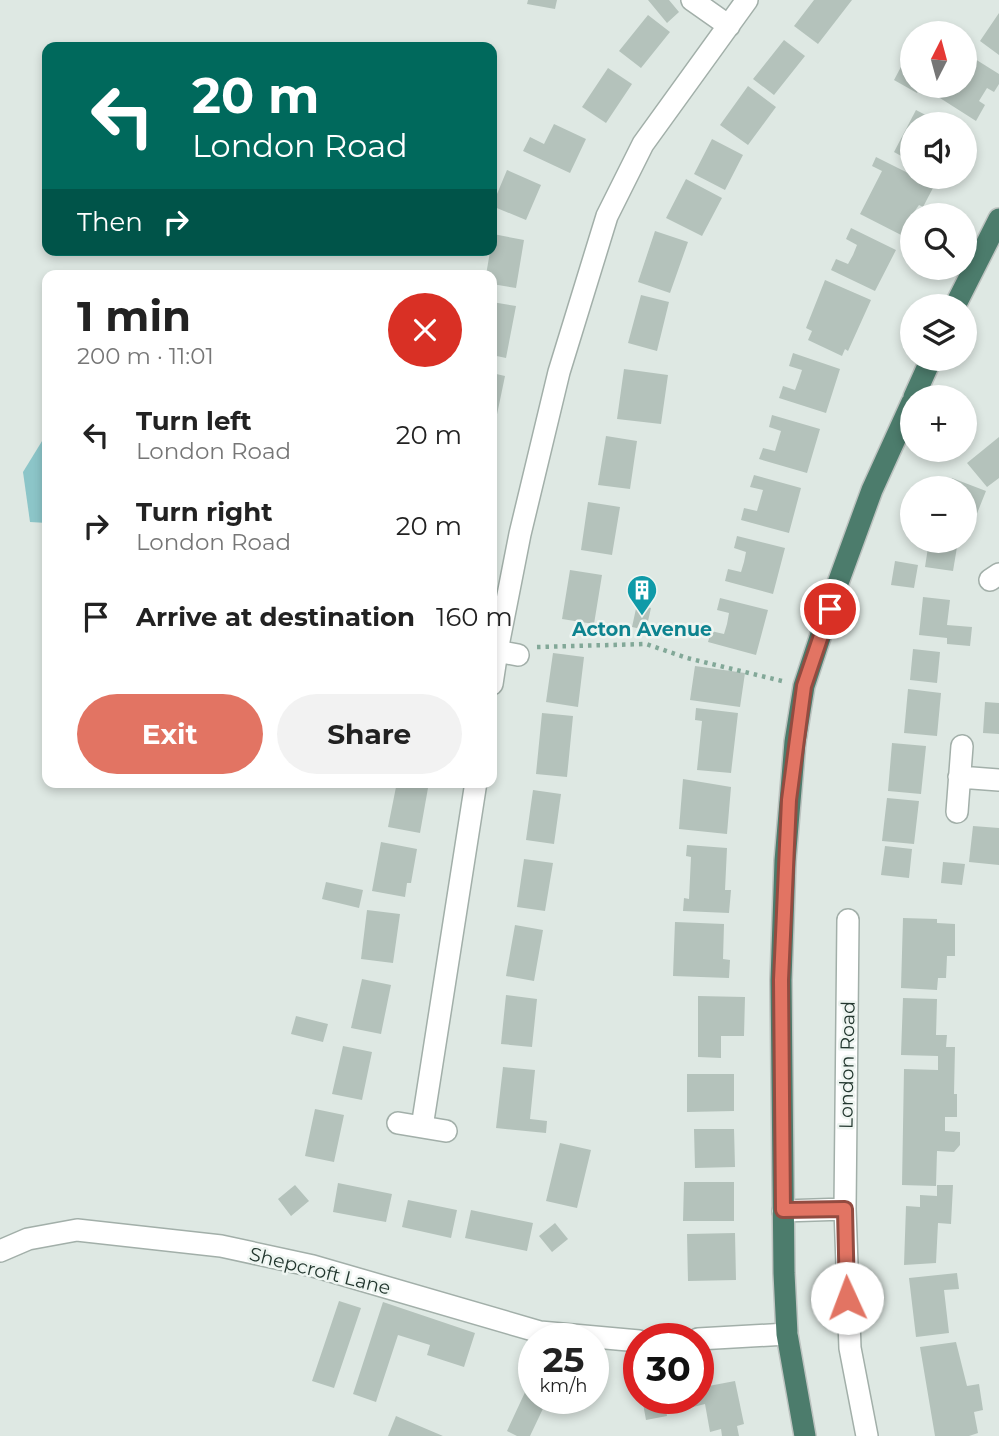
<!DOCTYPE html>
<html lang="en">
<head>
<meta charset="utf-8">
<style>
  :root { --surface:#fff; --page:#f2f2f2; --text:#222; --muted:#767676; --accent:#e27463 }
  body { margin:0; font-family:Montserrat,sans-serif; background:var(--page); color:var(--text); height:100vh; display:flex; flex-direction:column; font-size:26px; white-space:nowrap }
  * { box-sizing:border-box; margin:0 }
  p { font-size:23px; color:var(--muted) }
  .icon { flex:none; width:38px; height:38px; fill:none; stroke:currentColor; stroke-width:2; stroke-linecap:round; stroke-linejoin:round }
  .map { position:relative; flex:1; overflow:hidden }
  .details { position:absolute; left:42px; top:270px; width:455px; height:518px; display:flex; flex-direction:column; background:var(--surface); border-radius:14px; box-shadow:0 4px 10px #0003 }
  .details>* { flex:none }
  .banner { position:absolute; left:42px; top:42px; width:455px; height:214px; border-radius:14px; box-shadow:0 4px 10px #0003; background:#00695c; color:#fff; overflow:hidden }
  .needle { width:46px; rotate:6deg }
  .fabs { position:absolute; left:900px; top:21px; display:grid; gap:14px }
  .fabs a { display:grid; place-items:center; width:77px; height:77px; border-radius:50%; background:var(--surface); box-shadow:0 4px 10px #0003; font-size:35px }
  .speed { position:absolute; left:518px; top:1323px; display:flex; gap:14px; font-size:35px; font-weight:700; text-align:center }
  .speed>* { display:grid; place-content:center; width:91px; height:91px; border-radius:50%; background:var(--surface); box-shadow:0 4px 10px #0003; line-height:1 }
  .speed small { font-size:18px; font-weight:400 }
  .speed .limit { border:10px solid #d22; background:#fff; color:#111 }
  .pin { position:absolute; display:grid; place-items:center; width:60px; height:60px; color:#fff; margin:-30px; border:4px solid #fff; border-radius:50%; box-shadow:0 2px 7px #0007 }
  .me { position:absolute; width:77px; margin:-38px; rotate:358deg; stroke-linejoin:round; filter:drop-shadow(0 0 5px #0008) }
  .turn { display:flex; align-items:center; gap:24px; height:147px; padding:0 35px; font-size:32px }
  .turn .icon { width:91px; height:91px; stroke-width:2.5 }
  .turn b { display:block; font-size:49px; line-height:60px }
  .then { display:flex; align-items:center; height:66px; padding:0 35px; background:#0003; gap:14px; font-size:26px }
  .round { display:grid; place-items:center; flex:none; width:74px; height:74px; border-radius:37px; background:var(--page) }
  .headline { display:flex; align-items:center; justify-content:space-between; height:119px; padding:0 35px }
  h1 { font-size:42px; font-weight:700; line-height:52px }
  .button { display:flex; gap:14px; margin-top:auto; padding:14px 35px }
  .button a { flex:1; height:80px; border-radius:42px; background:var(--accent); color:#fff; font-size:28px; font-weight:700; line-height:80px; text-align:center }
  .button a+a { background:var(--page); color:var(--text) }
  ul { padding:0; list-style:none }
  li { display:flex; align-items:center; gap:21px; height:91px; padding:0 35px }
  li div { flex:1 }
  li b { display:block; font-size:26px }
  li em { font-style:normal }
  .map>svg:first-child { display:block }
  .water { fill:#8cc5c8 }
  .building { fill:#b4c2bb }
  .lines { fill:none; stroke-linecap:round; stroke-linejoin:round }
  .minor-casing { stroke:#a2afa9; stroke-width:24 }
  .trunk-casing { stroke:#bdc3c0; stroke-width:24 }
  .path { stroke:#82a898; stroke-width:4.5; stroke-dasharray:3.5 5; stroke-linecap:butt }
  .minor { stroke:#fff; stroke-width:21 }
  .trunk { stroke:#4c7c6c; stroke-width:21 }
  .route-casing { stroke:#934b40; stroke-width:18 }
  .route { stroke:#e27463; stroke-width:12 }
  .labels { text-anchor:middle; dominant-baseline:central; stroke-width:5; stroke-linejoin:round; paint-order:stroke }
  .culture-label { font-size:19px; font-weight:bold; fill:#0d838f; stroke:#eef5f1 }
  .street-label { font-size:19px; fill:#22362e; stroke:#eef5f1 }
</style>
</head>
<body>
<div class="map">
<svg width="999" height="1436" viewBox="0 0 999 1436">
  <rect width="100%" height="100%" fill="#dee8e3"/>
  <!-- water -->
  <path class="water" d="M47 433V523L30 522 23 472Z"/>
  <!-- building -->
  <path class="building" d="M528 0H557L555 9 527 4Z
    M648 0H669L679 12 667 23Z
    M814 0H852L818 44 794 26Z
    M999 13V55L980 41Z
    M648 15 670 32 641 68 619 51Z
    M784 40 805 56 774 95 753 79Z
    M967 54 999 74V84L994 92 987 88 979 101 985 105 976 121 929 91 932 86H964Z
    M902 65 912 71V86H921L917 93 894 80Z
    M608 68 632 84 606 123 582 107Z
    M748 86 776 107 748 145 720 125Z
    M916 110 943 124H912V162L894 152Z
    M554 124 586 139 570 173 523 151 530 137 544 144Z
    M712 139 743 155 725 190 694 174Z
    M876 157 934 186 923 207 919 205 912 215V229L907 238 860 214 882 171 872 166Z
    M507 170 541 185 526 220 492 206Z
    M686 179 722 198 702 236 666 218Z
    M851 228 896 250 875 291 831 270 836 259 848 264 853 255 857 245 846 239Z
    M655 231 688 242 670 293 638 282Z
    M493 234 524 240 516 288 492 284V275H486Z
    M825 280 871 300 848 351 845 349 842 356 808 340 812 331 806 328Z
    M641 295 669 302 657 351 628 343Z
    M492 302 516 306 506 358 492 355Z
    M793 353 840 369 826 413 779 398 783 386 795 390 799 379 802 370 789 366Z
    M624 369 668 375 661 424 617 419Z
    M492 373 505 376 495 424 492 423Z
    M772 415 820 429 807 473 759 459 763 448 775 451 781 431 769 427Z
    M606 436 637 441 630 489 598 485Z
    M999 437V478L987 487 967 463Z
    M754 475 801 488 789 533 741 520 744 508 757 511 763 490 750 487Z
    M952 478 986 491 970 531 964 529V488H948Z
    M588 502 620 507 612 555 581 550Z
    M737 536 785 548 773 594 725 581 728 569 741 572 744 562 746 552 734 548Z
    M929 541H958L953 571 925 567Z
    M895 561 918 565 914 588 891 585Z
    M570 570 602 575 594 624 562 619Z
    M923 597 950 600 947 625 972 627 970 646 947 644V638L919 635Z
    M720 598 768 610 756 655 708 642 711 631 724 634 727 624 729 613 717 610Z
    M637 604 651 608 646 630 632 627Z
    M913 649 940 652 937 683 910 680Z
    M553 653 584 657 578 707 546 702Z
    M695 666 745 673 740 707 690 700Z
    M908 689 941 693 937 736 904 733Z
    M985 702 999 703V734L983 733Z
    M696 708 738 713 731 773 697 770 702 721 695 720Z
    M542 713 573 716 567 777 536 774Z
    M892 743 926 746 921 794 888 791Z
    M683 779 731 787 727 834 679 829Z
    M397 782 428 788 420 833 388 827Z
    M533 790 561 794 554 844 526 840Z
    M887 798 919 801 914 844 882 841Z
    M973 826 999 828V865L969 862Z
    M381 842 417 849 411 883H407L405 897 372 891Z
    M687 845 727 848 725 890H731L729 913 683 911 684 898 689 899 691 857 686 856Z
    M885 846 912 849 909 878 881 875Z
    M524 859 553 863 545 911 517 907Z
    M943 862 965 864 962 885 941 883Z
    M326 882 363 890 359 908 322 899Z
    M367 910 400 914 393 963 361 959Z
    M903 918 937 919V923L955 924V956H947L946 978H938L937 990 901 988Z
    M675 922 724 924 723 959 730 960 729 978 673 976Z
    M515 925 543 930 534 981 506 976Z
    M362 979 391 985 381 1034 351 1028Z
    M506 995 537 999 532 1047 501 1044Z
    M698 996 745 997 744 1036H721V1058L698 1057Z
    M903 998 937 999 936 1035H947L946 1047H955L954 1094H957V1117H945V1131L960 1132V1145L954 1152 937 1151 936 1186 902 1185 904 1069 938 1070V1056L901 1055Z
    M296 1016 328 1024 323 1042 291 1034Z
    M343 1046 372 1052 362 1100 332 1094Z
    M503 1067 535 1070 530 1119 547 1121 546 1133 496 1128Z
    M687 1074H734V1111L687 1112Z
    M315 1109 344 1115 334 1162 305 1156Z
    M694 1129H734L735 1167 695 1168Z
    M560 1143 591 1150 577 1208 546 1201Z
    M684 1182H734V1221H683Z
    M338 1183 392 1194 386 1222 333 1212Z
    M295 1185 309 1201 291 1216 278 1199Z
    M937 1185H953L951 1224 938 1223 936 1263 904 1265 906 1206 920 1207V1195L937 1196Z
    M408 1200 457 1210 451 1238 402 1227Z
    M471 1210 533 1223 527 1251 465 1238Z
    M555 1223 568 1239 552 1252 539 1236Z
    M735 1233 736 1280 688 1281 687 1234Z
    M957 1273 959 1289 944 1290 949 1333 916 1337 909 1278Z
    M339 1301 361 1308 334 1388 312 1381Z
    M383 1302 475 1333 464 1367 427 1355 430 1345 398 1335 376 1402 353 1394Z
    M956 1342 967 1386 979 1384 983 1410 974 1412 978 1433 969 1436H935L920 1347Z
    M735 1381 744 1424 737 1426 739 1436H722L721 1429 710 1432 705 1404 693 1407 691 1398H698V1388Z
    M527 1388 534 1392V1398H548L530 1436H517L507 1431Z
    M642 1398H664L667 1416 646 1420Z
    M396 1416 443 1436H388Z"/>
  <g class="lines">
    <!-- minor casing -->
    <g class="minor-casing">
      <path id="minor" d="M692 0 729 26
        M990 580 999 574
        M497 651 520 534 559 372 607 216 643 144 747 0
        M492 684 497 651 518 655
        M959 777 999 780
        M957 812 962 746
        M398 1123 446 1131
        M422 1127 476 782
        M845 1209 850 1348 867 1436
        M783 1211 845 1209 848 920
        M0 1251 28 1239 77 1230 221 1246 313 1266 540 1332 639 1341
        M698 1339 787 1334"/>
    </g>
    <!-- trunk casing -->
    <g class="trunk-casing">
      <path id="trunk" d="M955 306 999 219
        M914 397 931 359
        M805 1436 787 1334 784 1273 781 980 785 861 795 742 804 686 838 583 872 490 912 402"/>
    </g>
    <!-- path -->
    <path class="path" d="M537 647 646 644 687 658 782 681"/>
    <!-- minor -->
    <use href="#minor" class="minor"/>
    <!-- trunk -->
    <use href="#trunk" class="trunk"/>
  </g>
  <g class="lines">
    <!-- route casing -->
    <g class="route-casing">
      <path id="route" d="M830 609 804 686 789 800 781 980 783 1210 845 1209 847 1298"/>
    </g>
    <!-- route -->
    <use href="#route" class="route"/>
  </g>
  <!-- icons -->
  <defs>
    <g id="building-pin" transform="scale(1.575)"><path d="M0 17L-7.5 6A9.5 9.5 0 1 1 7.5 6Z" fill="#0f9aa8" stroke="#eef5f1"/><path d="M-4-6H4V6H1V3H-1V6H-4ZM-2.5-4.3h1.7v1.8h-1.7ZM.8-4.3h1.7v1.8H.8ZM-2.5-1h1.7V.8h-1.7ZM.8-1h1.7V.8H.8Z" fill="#fff"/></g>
  </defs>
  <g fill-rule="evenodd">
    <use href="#building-pin" x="642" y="590"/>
  </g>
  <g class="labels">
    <!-- culture labels -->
    <g class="culture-label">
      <text x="642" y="629">Acton Avenue</text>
    </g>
    <!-- street labels -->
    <g class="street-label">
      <text transform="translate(847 1065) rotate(-89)">London Road</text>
      <text transform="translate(320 1271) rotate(14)">Shepcroft Lane</text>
    </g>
  </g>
</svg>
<div class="fabs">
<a><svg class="needle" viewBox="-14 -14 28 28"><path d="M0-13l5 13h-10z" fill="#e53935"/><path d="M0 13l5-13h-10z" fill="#767676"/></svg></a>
<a><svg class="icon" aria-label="sound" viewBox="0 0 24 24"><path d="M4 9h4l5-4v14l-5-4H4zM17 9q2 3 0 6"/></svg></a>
<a><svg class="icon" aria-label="search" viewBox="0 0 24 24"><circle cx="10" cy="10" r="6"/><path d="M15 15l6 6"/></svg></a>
<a><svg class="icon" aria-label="layers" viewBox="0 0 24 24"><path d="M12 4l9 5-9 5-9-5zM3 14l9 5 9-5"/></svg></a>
<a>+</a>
<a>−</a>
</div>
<div class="speed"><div>25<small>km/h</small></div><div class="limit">30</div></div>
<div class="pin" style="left:830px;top:609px;background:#d93025"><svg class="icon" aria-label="arrive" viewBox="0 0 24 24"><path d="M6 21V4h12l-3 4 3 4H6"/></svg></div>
<svg class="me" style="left:847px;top:1298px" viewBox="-20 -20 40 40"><circle r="19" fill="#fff"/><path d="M0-13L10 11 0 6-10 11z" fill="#e27463"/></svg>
<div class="banner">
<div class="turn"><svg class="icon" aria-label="left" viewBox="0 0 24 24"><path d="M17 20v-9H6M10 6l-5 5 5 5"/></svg><div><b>20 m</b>London Road</div></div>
<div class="then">Then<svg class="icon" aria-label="right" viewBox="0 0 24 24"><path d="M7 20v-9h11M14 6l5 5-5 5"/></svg></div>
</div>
<section class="details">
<div class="headline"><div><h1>1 min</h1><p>200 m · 11:01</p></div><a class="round" style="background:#d93025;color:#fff"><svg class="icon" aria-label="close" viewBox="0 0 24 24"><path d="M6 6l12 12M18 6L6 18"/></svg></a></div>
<ul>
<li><svg class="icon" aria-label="left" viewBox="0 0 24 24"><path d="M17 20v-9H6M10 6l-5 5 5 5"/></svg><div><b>Turn left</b><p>London Road</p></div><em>20 m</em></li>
<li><svg class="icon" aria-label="right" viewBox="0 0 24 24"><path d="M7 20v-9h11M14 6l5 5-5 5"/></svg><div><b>Turn right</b><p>London Road</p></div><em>20 m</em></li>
<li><svg class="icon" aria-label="arrive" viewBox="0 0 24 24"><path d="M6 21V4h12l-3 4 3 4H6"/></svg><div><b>Arrive at destination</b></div><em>160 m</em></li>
</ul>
<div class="button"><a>Exit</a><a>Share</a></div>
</section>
</div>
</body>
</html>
